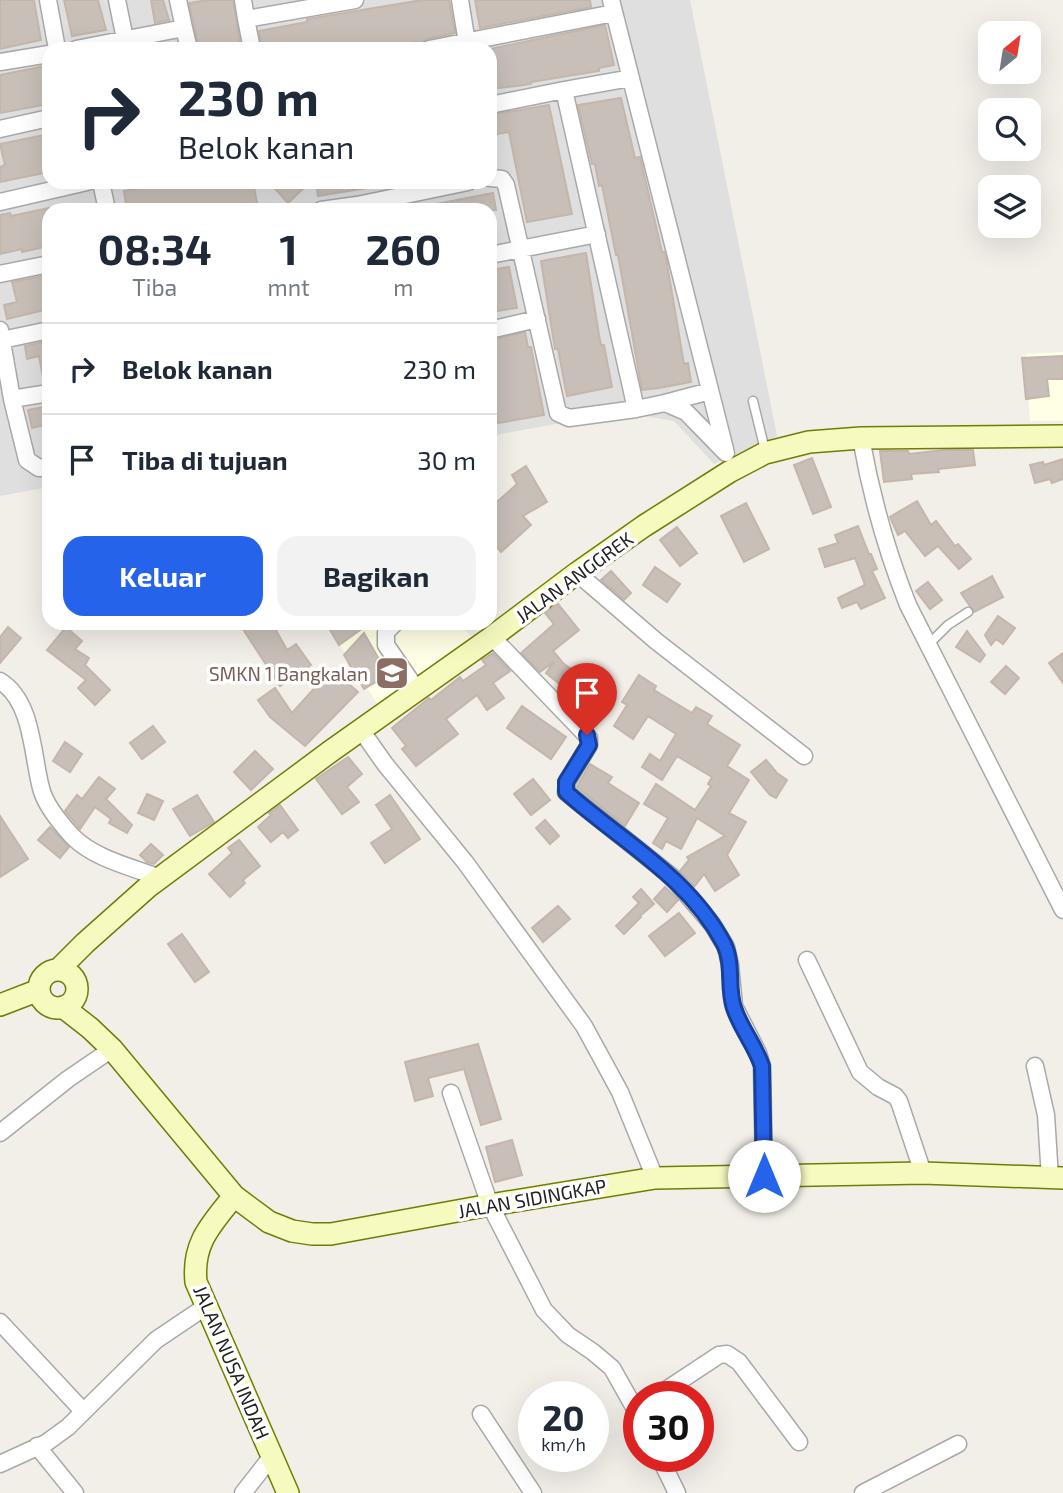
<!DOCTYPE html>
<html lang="id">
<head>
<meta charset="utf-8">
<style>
  :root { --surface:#fff; --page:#f2f2f3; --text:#1f2937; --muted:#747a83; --line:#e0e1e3; --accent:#2563eb }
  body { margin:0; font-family:"Exo 2",sans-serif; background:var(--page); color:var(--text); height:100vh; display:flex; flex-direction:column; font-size:26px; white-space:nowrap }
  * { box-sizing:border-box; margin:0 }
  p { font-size:23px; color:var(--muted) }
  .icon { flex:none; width:38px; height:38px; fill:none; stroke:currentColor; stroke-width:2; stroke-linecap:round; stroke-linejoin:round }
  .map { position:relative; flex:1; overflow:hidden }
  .drawer { position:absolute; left:42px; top:203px; width:455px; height:427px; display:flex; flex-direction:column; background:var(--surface); border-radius:21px; box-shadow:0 7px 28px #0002 }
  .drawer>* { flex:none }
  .guide { position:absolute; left:42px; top:42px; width:455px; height:147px; border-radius:21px; box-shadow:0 7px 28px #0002; background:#fff; color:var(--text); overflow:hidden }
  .needle { width:46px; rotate:30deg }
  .tools { position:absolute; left:978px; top:21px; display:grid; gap:14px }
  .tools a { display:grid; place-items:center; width:63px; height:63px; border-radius:14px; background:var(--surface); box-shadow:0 7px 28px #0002; font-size:35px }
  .speed { position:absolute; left:518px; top:1381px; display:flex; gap:14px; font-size:35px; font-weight:700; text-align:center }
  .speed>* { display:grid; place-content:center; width:91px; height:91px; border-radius:50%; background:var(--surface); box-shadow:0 7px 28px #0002; line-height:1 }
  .speed small { font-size:18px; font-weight:400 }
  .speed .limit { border:10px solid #d22; background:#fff; color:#111 }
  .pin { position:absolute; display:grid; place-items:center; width:60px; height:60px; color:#fff; margin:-72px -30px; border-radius:50% 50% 50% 0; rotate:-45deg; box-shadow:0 0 7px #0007 }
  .pin .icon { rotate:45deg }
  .me { position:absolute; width:77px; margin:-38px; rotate:0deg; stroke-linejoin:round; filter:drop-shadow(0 0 5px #0008) }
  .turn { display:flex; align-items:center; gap:24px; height:147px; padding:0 21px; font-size:32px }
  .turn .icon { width:91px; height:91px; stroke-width:2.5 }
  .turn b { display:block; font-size:49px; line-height:60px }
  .eta { display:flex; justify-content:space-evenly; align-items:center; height:119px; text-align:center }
  .eta b { font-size:42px; font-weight:700; line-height:49px }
  .action { display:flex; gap:14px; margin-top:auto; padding:14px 21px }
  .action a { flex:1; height:80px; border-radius:21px; background:var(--accent); color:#fff; font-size:28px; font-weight:700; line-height:80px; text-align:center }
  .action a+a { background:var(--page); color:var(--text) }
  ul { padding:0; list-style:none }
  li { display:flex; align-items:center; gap:21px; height:91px; padding:0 21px; border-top:2px solid var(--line) }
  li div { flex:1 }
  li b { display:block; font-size:26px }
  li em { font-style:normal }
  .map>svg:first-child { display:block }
  .residential { fill:#e0dfdf; fill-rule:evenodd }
  .education { fill:#ffffe5 }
  .building { fill:#c7bfb8; stroke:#c4b6ab; stroke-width:2 }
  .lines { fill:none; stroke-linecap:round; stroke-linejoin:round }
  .lane-casing { stroke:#a9a9a9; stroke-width:11 }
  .street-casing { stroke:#a9a9a9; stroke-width:19 }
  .secondary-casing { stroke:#707d05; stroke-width:24 }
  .lane { stroke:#fff; stroke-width:8 }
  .street { stroke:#fff; stroke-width:16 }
  .secondary { stroke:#f7fabf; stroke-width:21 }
  .route-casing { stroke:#184099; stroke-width:18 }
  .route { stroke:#2563eb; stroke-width:12 }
  .labels { text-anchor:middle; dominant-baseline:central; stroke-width:7; stroke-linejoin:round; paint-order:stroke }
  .street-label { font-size:19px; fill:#222; stroke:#fff }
  .education-label { font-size:19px; fill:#785e54; stroke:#fff; text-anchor:end }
</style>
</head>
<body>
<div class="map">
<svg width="1063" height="1493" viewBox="0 0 1063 1493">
  <rect width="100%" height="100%" fill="#f2efe9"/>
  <!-- residential -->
  <path class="residential" d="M0 0H690L777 436 714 464 674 421 621 412 490 436V210H49V487L0 496ZM49 49H490V182H49Z"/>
  <!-- education -->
  <path class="education" d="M1063 352V421H1030L1026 354Z
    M326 623H458L473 638 380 708Z"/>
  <!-- building -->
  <path class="building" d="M0 0H34L41 40 0 49Z
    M64 0H98L106 30 72 36Z
    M151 0H163L169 20 155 23Z
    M208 0H233L241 49H199L189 3Z
    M422 0H449L455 33 427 39 421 43 415 42 384 49H262L259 31 307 22V19Z
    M475 0H590L591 7 480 28Z
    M605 25 614 65 599 68V71L531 82V84L524 85 490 89V49Z
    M45 66 49 81V104L0 113V75Z
    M621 98 635 158 640 157 662 252H664L666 258 684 364 688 363 691 382 659 388 642 390 618 255H616L602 185 599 186 595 164H592L578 105Z
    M549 105 572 214 527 222 509 132 490 135V115Z
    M49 134V172L0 182V167L5 165 0 144Z
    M176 182H253L258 208 246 210H127L124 191Z
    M269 182H310L288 203Z
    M316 182H372L373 187 318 196Z
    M493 193 496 210H436V204Z
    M49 208V246L22 252V249L0 254V215L10 213 11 216Z
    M586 253 599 335 601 345H604L612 387 567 396 558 349H555L541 261Z
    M509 267 517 308 497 311 490 270Z
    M49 275V309L7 319 4 305 17 302 12 282Z
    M525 332 528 347H531L544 415 498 423 490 387V340Z
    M49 341V381L44 382 39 356 27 359 25 346Z
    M1063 356V379H1047L1049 396 1026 399 1022 358Z
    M49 406V424L32 428 28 410Z
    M944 450H973L975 465 938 469 939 472 911 474 912 479 884 482 880 451H908L909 454Z
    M812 458 831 507 813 514 794 465Z
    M1063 459V479L1052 483 1050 479 1035 483 1030 465 1043 462 1044 465Z
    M526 466 547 502 523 516 531 525 501 552 490 539V508L517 484 512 475Z
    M917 501 931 525 936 521 955 546 958 544 971 559 959 569 938 546 925 556 905 531 898 535 890 517Z
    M746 503 769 549 744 562 721 516Z
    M858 526 869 554H871L877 569 872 571 885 598 861 609 857 602 842 608 838 598 865 585 855 558 825 567 819 549 838 543 835 535Z
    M677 527 697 553 680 566 660 540Z
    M655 567 680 584 667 602 643 585Z
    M611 571 631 593 624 600 601 580Z
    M992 576 1003 597 974 612 961 593Z
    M928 582 942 600 930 609 916 591Z
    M558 604 579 630 553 651 563 663 584 679 573 695 546 673 554 662 540 672 521 653 554 624 545 613Z
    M998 616 1015 628 1003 644 996 639 991 645 985 635Z
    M239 623H272L287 650 296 644 311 665 280 686Z
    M326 623H370L339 645Z
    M8 627 21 638 0 663V637Z
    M66 627 82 641 75 649 89 658 85 665 110 690 95 705 78 688 86 680 47 650Z
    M967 631 985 655 980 662 956 647Z
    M364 633 388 675 364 689 344 655Z
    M493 653 510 671 493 683 504 698 487 710 477 695 446 719 458 734 416 766 402 749 406 746 392 728 429 698 431 700 460 677 463 681 486 665 482 660Z
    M1063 653V683L1049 663Z
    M1006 666 1019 678 1005 694 991 682Z
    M332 669 358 692 305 746 270 717 258 700 275 688 292 713Z
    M639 675 656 686 654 690 692 713 696 707 712 716 707 724 740 745 727 766 749 780 729 813 746 822 727 855 739 875 715 891 704 874 694 887 680 871 689 860 687 857 725 836 697 818 681 849 666 841 662 849 653 843 668 818 644 804 656 784 695 810 711 786 708 784 712 777 677 756 662 780 642 767 650 754 660 761 676 734 648 716 633 739 614 726 627 705 622 702Z
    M582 690 592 697 583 712 572 705Z
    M522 706 566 737 551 759 507 728Z
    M153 726 165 742 142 759 130 743Z
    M65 742 82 754 70 772 53 761Z
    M255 751 273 769 251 790 234 772Z
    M348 757 362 774 347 787 359 802 342 814 316 779Z
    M766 760 777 773 787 780 776 798 770 795 751 772Z
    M590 764 612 777 608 783 639 803 625 826 577 787Z
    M99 777 115 789 107 798H105L132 825 127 833 109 823 111 819 95 807 80 829 65 811 77 795 82 799Z
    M533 779 550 800 531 815 514 794Z
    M147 794 163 801 154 820 138 813Z
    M197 795 214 822 190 836 173 809Z
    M390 795 420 839 385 863 371 843 392 829 376 805Z
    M280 805 298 830 288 838 283 832 271 842 258 827 271 815 269 813Z
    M0 816 28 859 0 877Z
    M545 820 559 836 550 844 536 828Z
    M50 827 69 847 60 858 38 840Z
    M239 840 260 866 243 880 245 883 230 897 209 874 232 853 228 848Z
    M151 844 163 855 154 864 147 862 140 855Z
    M665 887 678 900 667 912 654 899Z
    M641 889 654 904 640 916 641 917 624 934 616 926 639 903 633 897Z
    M558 906 570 919 543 942 532 928Z
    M679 913 695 933 665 956 649 936Z
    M182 934 209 972 195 982 168 944Z
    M478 1044 501 1119 481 1125 464 1069 428 1078 433 1096 415 1101 405 1062Z
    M512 1140 522 1175 495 1182 486 1147Z"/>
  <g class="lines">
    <!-- lane casing -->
    <g class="lane-casing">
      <path id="lane" d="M753 401 765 450
        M928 645 948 625 968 612"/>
    </g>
    <!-- street casing -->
    <g class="street-casing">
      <path id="street" d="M48 0 57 49
        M117 0 125 39
        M178 0 184 28
        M243 0 246 19
        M460 0 468 49
        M611 0 725 449
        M76 49 184 28 189 49
        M252 49 246 19 355 0
        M429 49 614 13
        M0 62 49 54
        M564 90 631 78
        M490 105 564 90 636 409 665 403 686 412 726 453
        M0 129 49 118
        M490 178 502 179 506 185 558 413 569 418 636 409
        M101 182 107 210
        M0 202 87 182
        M321 210 357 205 468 182
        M490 255 597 234
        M0 274 49 264
        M0 330 12 399 27 460 39 468 49 467
        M490 330 537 319
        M2 340 49 330
        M12 399 49 393
        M665 403 710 391
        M861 438C871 495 887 552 908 605L1063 910
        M577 573 656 641 804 756
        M395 623 386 632V645L417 690
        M492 637 589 738V745L567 782 566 792 671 876 712 924 726 947 730 965 734 1006 758 1053 762 1066 764 1176
        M0 681C33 701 32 755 41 788 45 805 61 824 73 837 95 859 132 867 160 878
        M361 730 385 764 465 862 584 1026 620 1092 655 1178
        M807 960 860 1072 878 1087 895 1096 899 1101 923 1173
        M1035 1066 1046 1115 1050 1178
        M451 1093 490 1205 544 1310 568 1335 593 1352 612 1368 639 1416
        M0 1133 68 1079 112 1049
        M0 1322 83 1411
        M657 1396 719 1355 727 1354 739 1362 799 1442
        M481 1414 533 1493
        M37 1446 75 1493
        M659 1456 677 1493
        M0 1464 46 1443 68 1427 156 1340 205 1307
        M243 1493 272 1456
        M863 1493 958 1444"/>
    </g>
    <!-- secondary casing -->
    <g class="secondary-casing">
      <path id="secondary" d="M59 969 85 943 149 886 331 751 492 637 577 573 644 526 729 472 765 453 809 442 861 438 1063 436
        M39 989a19 19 0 1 1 38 0a19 19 0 1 1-38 0Z
        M0 1005 39 990
        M63 1007 90 1028 112 1049 234 1196 269 1222 292 1231 312 1234H331L490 1205 655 1178 923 1173 1063 1178
        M234 1196C211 1225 192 1243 196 1282L288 1493"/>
    </g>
    <!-- lane -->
    <use href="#lane" class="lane"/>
    <!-- street -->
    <use href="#street" class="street"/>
    <!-- secondary -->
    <use href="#secondary" class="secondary"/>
  </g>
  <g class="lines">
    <!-- route casing -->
    <g class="route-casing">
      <path id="route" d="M587 735 589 745 566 782V792C621 841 689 877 724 944 734 964 727 988 734 1008 741 1029 755 1045 762 1066L764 1176"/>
    </g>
    <!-- route -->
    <use href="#route" class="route"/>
  </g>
  <!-- icons -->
  <defs>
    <g id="school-square" transform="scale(1.75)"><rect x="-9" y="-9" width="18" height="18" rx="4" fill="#8d6e63" stroke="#fff"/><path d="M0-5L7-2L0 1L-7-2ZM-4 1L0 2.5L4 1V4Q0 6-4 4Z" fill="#fff"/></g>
  </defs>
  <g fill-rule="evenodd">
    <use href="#school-square" x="392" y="673"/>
  </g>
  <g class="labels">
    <!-- street labels -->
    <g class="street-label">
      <text transform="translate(574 577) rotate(-36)">JALAN ANGGREK</text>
      <text transform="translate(532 1198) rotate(-10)">JALAN SIDINGKAP</text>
      <text transform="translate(232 1362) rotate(67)">JALAN NUSA INDAH</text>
    </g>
    <!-- education labels -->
    <g class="education-label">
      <text x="368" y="673">SMKN 1 Bangkalan</text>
    </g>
  </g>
</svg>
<div class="tools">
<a><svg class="needle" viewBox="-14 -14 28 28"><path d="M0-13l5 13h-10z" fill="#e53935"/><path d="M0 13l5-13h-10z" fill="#747a83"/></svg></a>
<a><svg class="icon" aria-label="search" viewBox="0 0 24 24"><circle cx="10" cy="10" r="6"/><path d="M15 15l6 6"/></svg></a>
<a><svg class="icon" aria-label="layers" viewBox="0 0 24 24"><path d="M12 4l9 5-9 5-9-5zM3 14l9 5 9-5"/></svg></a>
</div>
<div class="speed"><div>20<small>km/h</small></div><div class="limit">30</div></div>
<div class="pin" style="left:587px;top:735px;background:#d93025"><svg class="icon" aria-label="arrive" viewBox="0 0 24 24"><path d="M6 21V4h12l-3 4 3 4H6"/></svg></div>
<svg class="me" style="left:764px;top:1176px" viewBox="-20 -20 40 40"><circle r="19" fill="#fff"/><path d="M0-13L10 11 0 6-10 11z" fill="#2563eb"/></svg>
<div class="guide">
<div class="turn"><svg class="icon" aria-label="right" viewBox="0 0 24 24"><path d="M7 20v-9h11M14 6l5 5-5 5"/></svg><div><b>230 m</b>Belok kanan</div></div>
</div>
<section class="drawer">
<div class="eta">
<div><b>08:34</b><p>Tiba</p></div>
<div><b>1</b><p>mnt</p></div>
<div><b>260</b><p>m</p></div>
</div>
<ul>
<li><svg class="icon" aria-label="right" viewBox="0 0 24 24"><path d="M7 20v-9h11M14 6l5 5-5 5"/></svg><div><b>Belok kanan</b></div><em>230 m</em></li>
<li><svg class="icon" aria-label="arrive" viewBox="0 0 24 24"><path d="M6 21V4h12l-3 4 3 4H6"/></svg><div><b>Tiba di tujuan</b></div><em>30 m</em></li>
</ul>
<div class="action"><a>Keluar</a><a>Bagikan</a></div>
</section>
</div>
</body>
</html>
